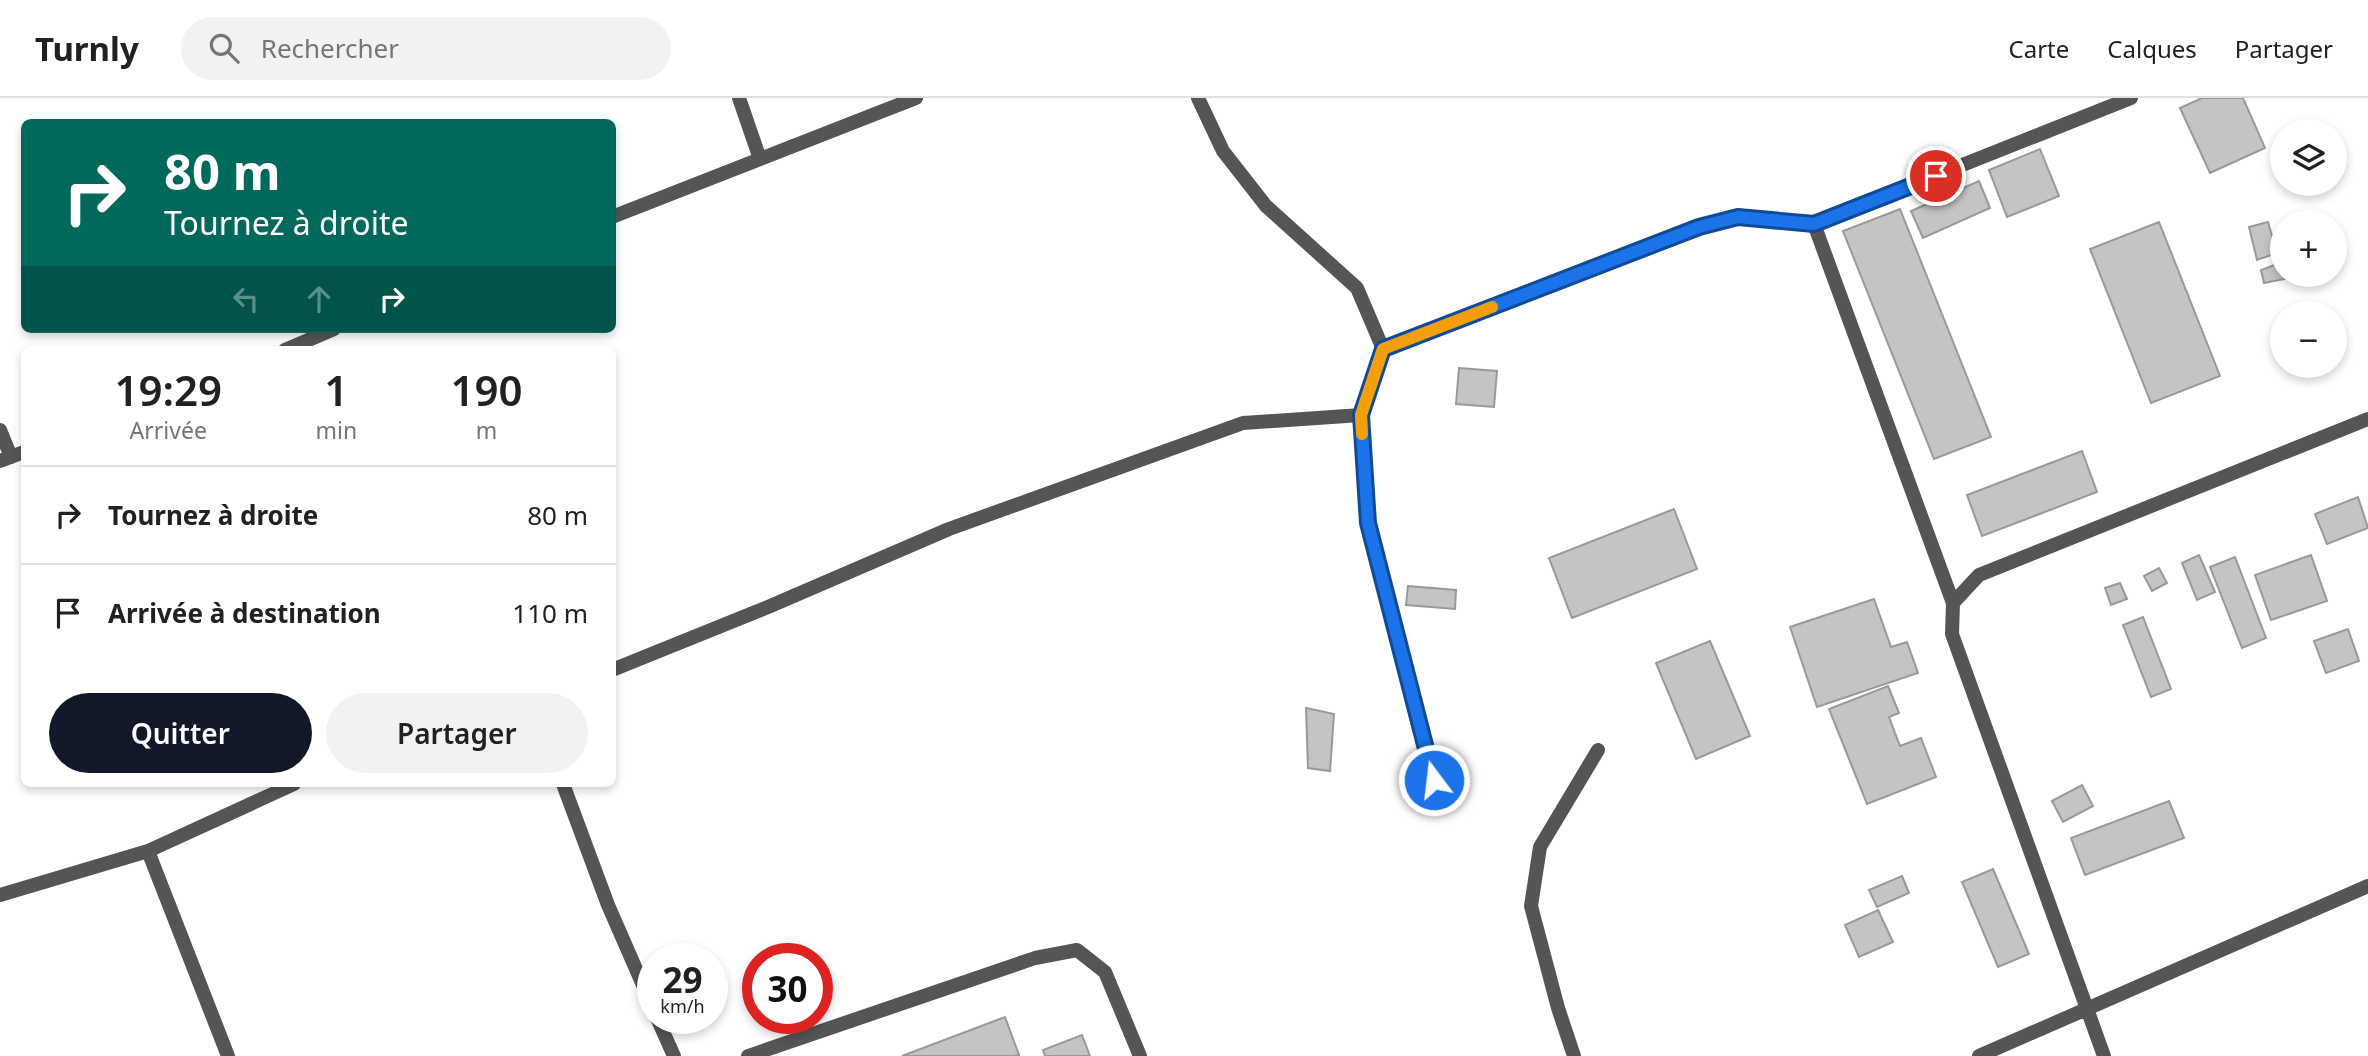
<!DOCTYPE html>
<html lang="fr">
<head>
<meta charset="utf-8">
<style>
  :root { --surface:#fff; --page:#f2f2f2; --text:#202124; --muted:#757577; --line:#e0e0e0; --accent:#111827 }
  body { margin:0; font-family:"Noto Sans",sans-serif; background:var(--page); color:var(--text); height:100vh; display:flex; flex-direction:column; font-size:26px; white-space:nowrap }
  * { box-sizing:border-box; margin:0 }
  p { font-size:23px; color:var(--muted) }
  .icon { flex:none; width:38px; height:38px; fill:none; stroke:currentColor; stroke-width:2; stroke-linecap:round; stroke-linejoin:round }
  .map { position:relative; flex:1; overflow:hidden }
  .drawer { position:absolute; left:21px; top:248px; width:595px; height:441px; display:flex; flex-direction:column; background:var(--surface); border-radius:10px; box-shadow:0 4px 10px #0003 }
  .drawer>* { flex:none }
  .hud { position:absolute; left:21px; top:21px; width:595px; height:214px; border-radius:10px; box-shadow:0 4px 10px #0003; background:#00695c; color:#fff; overflow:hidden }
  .fabs { position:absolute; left:2270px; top:21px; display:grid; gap:14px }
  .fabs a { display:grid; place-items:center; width:77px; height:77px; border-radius:50%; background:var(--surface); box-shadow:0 4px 10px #0003; font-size:35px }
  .speed { position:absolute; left:637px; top:845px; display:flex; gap:14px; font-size:35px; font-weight:700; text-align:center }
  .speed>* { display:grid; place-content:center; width:91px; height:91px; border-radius:50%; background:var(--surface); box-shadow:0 4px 10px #0003; line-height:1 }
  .speed small { font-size:18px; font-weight:400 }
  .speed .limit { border:10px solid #d22; background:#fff; color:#111 }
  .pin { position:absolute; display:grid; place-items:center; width:60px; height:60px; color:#fff; margin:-30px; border:4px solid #fff; border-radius:50%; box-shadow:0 2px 7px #0007 }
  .me { position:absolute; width:77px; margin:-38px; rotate:345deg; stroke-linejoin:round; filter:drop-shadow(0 0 5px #0008) }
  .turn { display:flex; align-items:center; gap:24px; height:147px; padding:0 28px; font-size:32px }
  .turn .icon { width:91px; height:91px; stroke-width:2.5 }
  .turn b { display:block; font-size:49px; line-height:60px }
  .lanes { display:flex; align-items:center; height:66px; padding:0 28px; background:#0003; justify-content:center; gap:35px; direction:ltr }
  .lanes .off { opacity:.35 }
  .eta { display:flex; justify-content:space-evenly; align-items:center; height:119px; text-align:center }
  .eta b { font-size:42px; font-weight:600; line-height:49px }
  .primary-button { display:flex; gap:14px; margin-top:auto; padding:14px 28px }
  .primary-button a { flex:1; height:80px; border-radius:42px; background:var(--accent); color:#fff; font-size:28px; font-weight:600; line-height:80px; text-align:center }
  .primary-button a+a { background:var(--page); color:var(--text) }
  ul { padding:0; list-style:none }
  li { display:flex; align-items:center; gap:21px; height:98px; padding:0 28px; border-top:2px solid var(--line) }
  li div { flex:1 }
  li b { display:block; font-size:26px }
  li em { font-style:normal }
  header { display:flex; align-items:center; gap:42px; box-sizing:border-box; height:98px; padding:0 35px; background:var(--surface); border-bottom:2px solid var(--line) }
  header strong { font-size:33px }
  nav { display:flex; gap:38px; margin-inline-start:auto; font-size:24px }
  .search { width:490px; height:63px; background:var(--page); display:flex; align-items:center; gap:18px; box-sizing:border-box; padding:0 24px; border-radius:38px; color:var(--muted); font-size:26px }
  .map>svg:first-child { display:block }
  .building { fill:#c4c4c4; stroke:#999; stroke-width:2 }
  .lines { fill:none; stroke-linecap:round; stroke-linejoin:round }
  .street { stroke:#555; stroke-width:14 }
  .route-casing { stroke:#114b97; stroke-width:18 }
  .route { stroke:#1a73e8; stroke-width:12 }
  .slow { stroke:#f59e0b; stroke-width:12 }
</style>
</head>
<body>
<header>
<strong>Turnly</strong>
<div class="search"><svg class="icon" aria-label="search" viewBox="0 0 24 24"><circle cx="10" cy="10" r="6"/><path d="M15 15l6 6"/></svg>Rechercher</div>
<nav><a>Carte</a><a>Calques</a><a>Partager</a></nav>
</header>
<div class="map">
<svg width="2368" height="958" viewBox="0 0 2368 958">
  <rect width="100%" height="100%" fill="#fff"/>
  <!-- building -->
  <path class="building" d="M2202 0H2243L2265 50 2210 75 2180 10Z
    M2040 51 2059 98 2007 119 1989 72Z
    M1979 83 1990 110 1923 140 1911 113Z
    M1900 111 1991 339 1934 361 1843 133Z
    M2159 124 2220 278 2151 305 2090 151Z
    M2268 124 2277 155 2257 162 2249 129Z
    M2282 164V177H2289V180L2264 185 2261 172Z
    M1459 270 1497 273 1494 309 1456 306Z
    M2082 353 2097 394 1982 438 1967 397Z
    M2358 399 2368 430 2327 446 2315 416Z
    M1674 411 1697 471 1572 520 1549 460Z
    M2199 457 2215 494 2197 502 2182 465Z
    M2311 457 2327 503 2271 522 2255 477Z
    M2235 459 2266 540 2242 550 2210 469Z
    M2159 470 2167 485 2152 493 2144 478Z
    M2120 485 2127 501 2111 507 2105 490Z
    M1408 488 1456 492 1455 511 1406 507Z
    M1874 501 1891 549 1907 544 1918 575 1817 609 1790 529Z
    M2143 519 2171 591 2151 599 2123 527Z
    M2348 531 2359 563 2326 575 2314 543Z
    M1710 543 1750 638 1696 661 1656 565Z
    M1888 588 1899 615 1889 619 1900 648 1921 640 1936 679 1867 706 1829 611Z
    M1306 610 1334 616 1330 673 1308 670Z
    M2082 687 2093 708 2063 724 2052 703Z
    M2169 703 2184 740 2085 777 2071 740Z
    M1993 771 2029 856 1998 869 1962 784Z
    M1902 778 1909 795 1877 809 1869 792Z
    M1878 812 1893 844 1859 859 1845 827Z
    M1005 919 1019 957 1015 958H902Z
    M1082 937 1090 958H1045L1043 952Z"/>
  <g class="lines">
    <!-- street -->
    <path class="street" d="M739 0 760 61
      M1198 0 1223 53 1266 108 1357 190 1383 251 1361 317 1368 425 1434 682
      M612 119 916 0
      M1383 251 1699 129 1738 119 1814 126
      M285 252 334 231
      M0 332 11 359
      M0 363 24 354
      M1953 505 1814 126 2131 0
      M612 572 768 509 949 431 1243 325 1361 317
      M563 686 608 807 653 910
      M148 753 294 686
      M0 797 148 753 228 958
      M657 920 674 958
      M748 958 1035 860 1077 852 1105 874 1140 958
      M1574 958 1558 910 1531 808 1540 749 1598 652
      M1979 958 2368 788
      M2104 958 1952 536 1953 505 1979 477 2368 321"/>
  </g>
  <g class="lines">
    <!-- route casing -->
    <g class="route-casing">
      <path id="route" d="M1434 682 1368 425 1361 317 1383 251 1699 129 1738 119 1814 126 1936 78"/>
    </g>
    <!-- route -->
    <use href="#route" class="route"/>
    <!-- slow -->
    <path class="slow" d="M1362 336 1361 317 1383 251 1492 209"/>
  </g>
</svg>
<div class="fabs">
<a><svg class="icon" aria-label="layers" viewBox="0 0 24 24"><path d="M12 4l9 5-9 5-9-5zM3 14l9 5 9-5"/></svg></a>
<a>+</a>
<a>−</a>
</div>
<div class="speed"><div>29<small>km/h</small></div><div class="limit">30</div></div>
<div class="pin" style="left:1936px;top:78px;background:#d93025"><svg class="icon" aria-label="arrive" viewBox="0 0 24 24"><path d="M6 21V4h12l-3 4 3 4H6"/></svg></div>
<svg class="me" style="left:1434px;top:682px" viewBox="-20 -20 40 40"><circle r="17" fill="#1a73e8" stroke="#fff" stroke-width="3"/><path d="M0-11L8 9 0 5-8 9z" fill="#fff"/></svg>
<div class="hud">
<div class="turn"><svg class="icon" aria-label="right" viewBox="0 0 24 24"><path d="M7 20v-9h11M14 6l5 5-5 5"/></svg><div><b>80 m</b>Tournez à droite</div></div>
<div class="lanes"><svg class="icon off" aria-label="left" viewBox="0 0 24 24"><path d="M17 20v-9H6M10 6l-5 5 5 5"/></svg><svg class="icon off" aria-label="ahead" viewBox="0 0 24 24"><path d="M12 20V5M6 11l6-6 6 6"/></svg><svg class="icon" aria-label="right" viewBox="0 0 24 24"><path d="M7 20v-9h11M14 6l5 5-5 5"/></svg></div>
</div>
<section class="drawer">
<div class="eta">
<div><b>19:29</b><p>Arrivée</p></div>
<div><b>1</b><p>min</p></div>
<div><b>190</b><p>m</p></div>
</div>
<ul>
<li><svg class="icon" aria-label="right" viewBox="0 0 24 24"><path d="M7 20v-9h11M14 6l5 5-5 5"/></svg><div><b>Tournez à droite</b></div><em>80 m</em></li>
<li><svg class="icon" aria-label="arrive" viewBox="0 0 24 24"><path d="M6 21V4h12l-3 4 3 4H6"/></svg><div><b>Arrivée à destination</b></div><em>110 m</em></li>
</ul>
<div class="primary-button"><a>Quitter</a><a>Partager</a></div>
</section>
</div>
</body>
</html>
